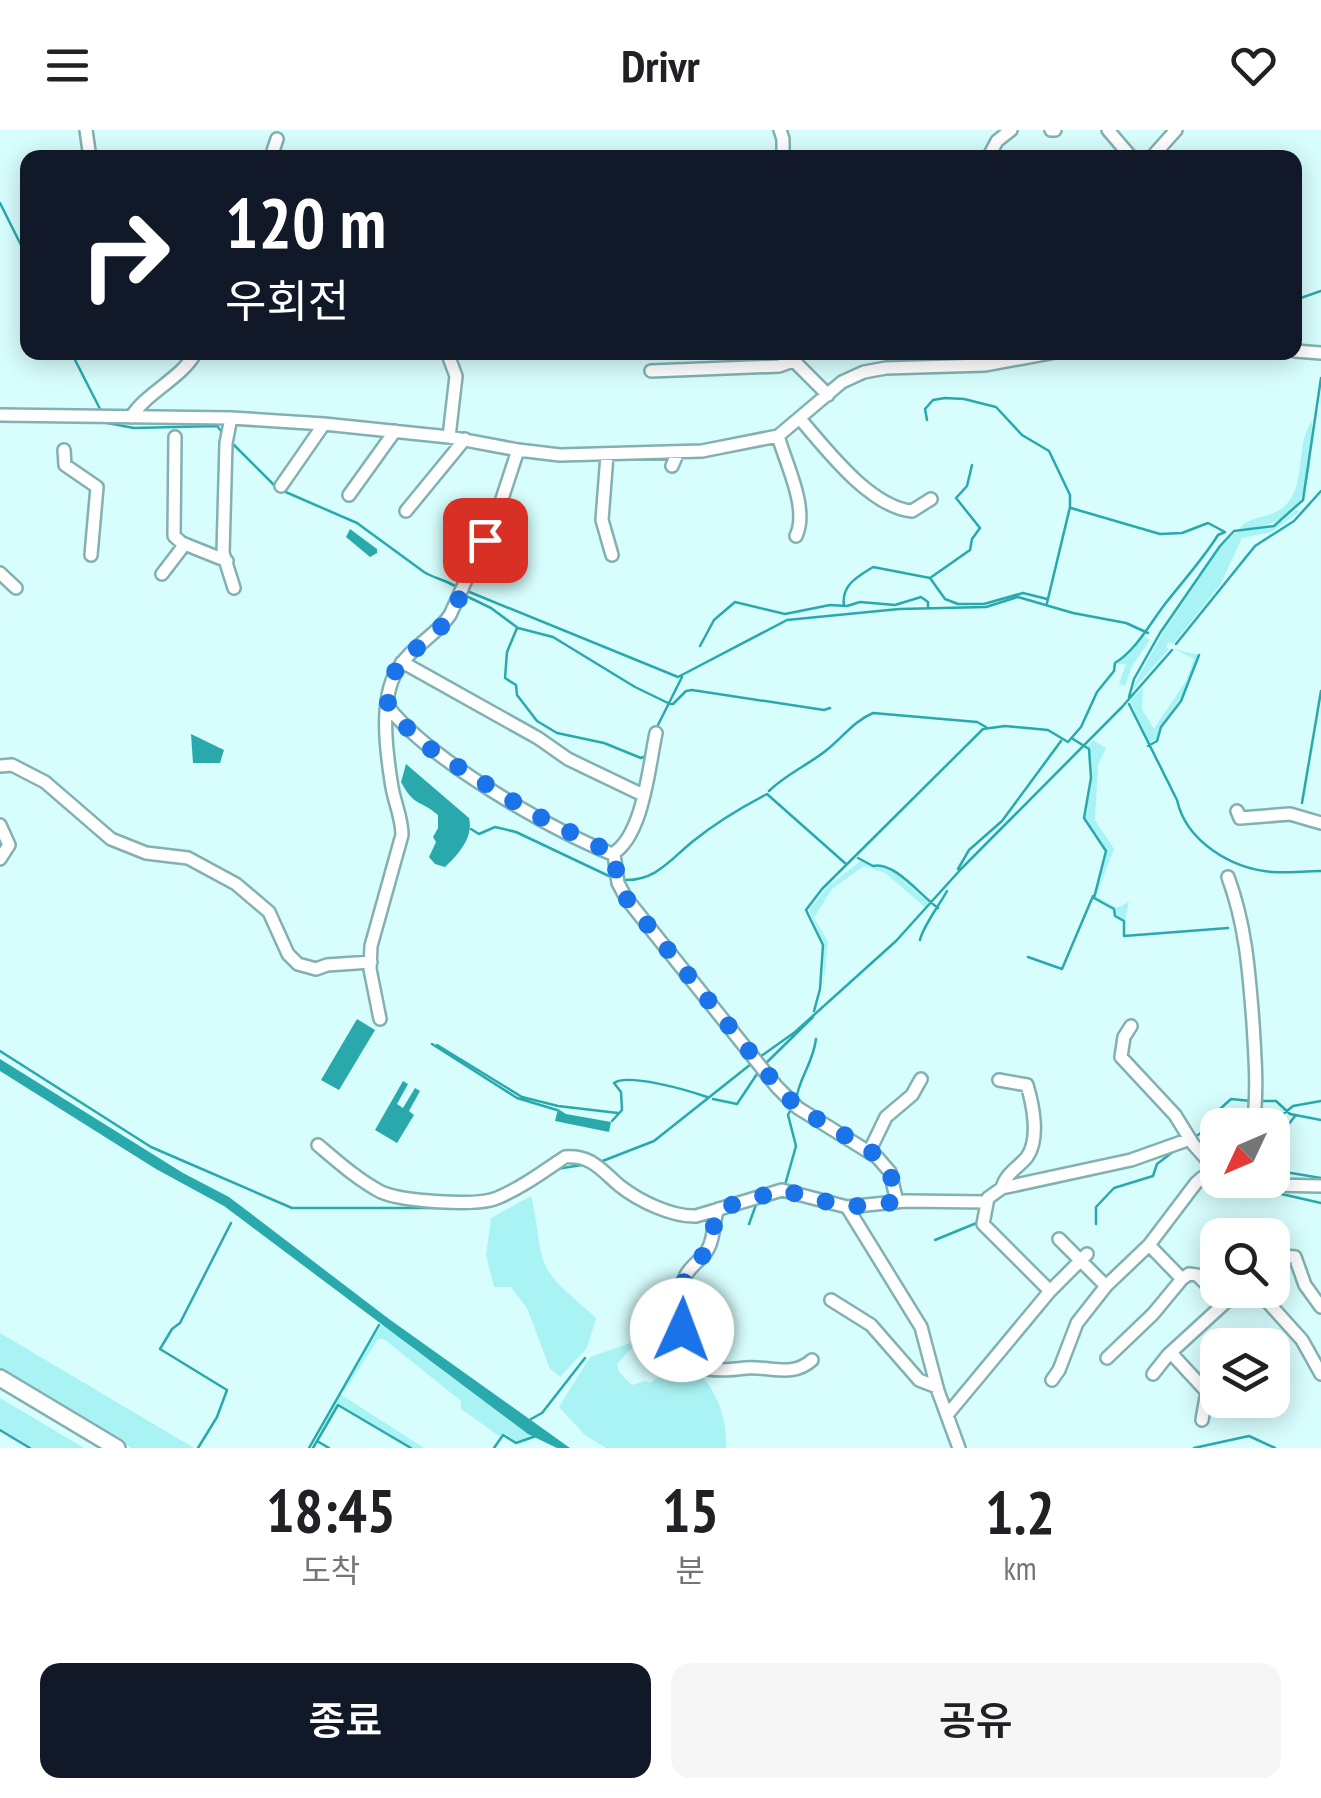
<!DOCTYPE html>
<html lang="ko">
<head>
<meta charset="utf-8">
<style>
  :root { --surface:#fff; --page:#f6f6f6; --text:#202124; --muted:#757577; --accent:#111827 }
  body { margin:0; font-family:"PT Sans Narrow","Noto Sans KR",sans-serif; background:var(--page); color:var(--text); height:100vh; display:flex; flex-direction:column; font-size:38px; white-space:nowrap }
  * { box-sizing:border-box; margin:0 }
  p { font-size:32px; color:var(--muted) }
  .icon { flex:none; width:55px; height:55px; fill:none; stroke:currentColor; stroke-width:2; stroke-linecap:round; stroke-linejoin:round }
  .map { position:relative; height:1318px; overflow:hidden }
  .drawer { display:flex; flex-direction:column; background:var(--surface); flex:1 }
  .drawer>* { flex:none }
  .guide { position:absolute; left:20px; top:20px; width:1282px; height:210px; border-radius:20px; box-shadow:0 5px 25px #0003; background:#111827; color:#fff; overflow:hidden }
  .needle { width:65px; rotate:226deg }
  .fabs { position:absolute; left:1200px; top:978px; display:grid; gap:20px }
  .fabs a { display:grid; place-items:center; width:90px; height:90px; border-radius:20px; background:var(--surface); box-shadow:0 5px 25px #0003; font-size:50px }
  .pin { position:absolute; display:grid; place-items:center; width:85px; height:85px; color:#fff; margin:-42px; border-radius:20px; box-shadow:0 5px 15px #0006 }
  .me { position:absolute; width:110px; margin:-55px; rotate:2deg; stroke-linejoin:round; filter:drop-shadow(0 0 8px #0008) }
  .turn { display:flex; align-items:center; gap:35px; height:210px; padding:0 40px; font-size:45px }
  .turn .icon { width:130px; height:130px; stroke-width:2.5 }
  .turn b { display:block; font-size:70px; line-height:85px }
  .eta { display:flex; justify-content:space-evenly; align-items:center; height:170px; text-align:center }
  .eta b { font-size:60px; font-weight:600; line-height:70px }
  .primary-button { display:flex; gap:20px; margin-top:auto; padding:20px 40px }
  .primary-button a { flex:1; height:115px; border-radius:20px; background:var(--accent); color:#fff; font-size:40px; font-weight:600; line-height:115px; text-align:center }
  .primary-button a+a { background:var(--page); color:var(--text) }
  header { display:flex; justify-content:space-between; align-items:center; height:130px; padding:0 40px; background:var(--surface); font-size:45px; font-weight:600 }
  .map>svg:first-child { display:block }
  .green { fill:#aaf3f4 }
  .water { fill:#2aa9ac }
  .lines { fill:none; stroke-linecap:round; stroke-linejoin:round }
  .stream { stroke:#2aa9ac; stroke-width:2.5 }
  .minor-casing { stroke:#83b0b1; stroke-width:16 }
  .highway-casing { stroke:#83b0b1; stroke-width:20 }
  .minor { stroke:#fff; stroke-width:11 }
  .highway { stroke:#fff; stroke-width:15 }
  .route { stroke:#1a73e8; stroke-width:18; stroke-dasharray:0 32.4 }
</style>
</head>
<body>
<header><svg class="icon" aria-label="menu" viewBox="0 0 24 24"><path d="M4 6h16M4 12h16M4 18h16"/></svg>Drivr<svg class="icon" aria-label="heart" viewBox="0 0 24 24"><path d="M12 20l-8-8c-3-5 5-10 8-4 3-6 11-1 8 4z"/></svg></header>
<div class="map">
<svg width="1321" height="1318" viewBox="0 0 1321 1318">
  <rect width="100%" height="100%" fill="#d7fdfd"/>
  <!-- green -->
  <path class="green" d="M1312 291C1311 351 1310 396 1239 399 1251 382 1277 392 1291 368 1305 345 1296 314 1312 291Z
    M1296 380 1300 381 1272 402 1242 408 1220 455 1173 514 1169 512 1166 517 1169 519 1130 563 1162 504 1221 416 1236 402 1275 397Z
    M1143 505 1150 510 1132 536 1125 556 1119 554 1126 534H1117Z
    M1174 519 1198 525 1185 561 1160 598 1158 608 1149 613 1130 571 1143 557 1142 579 1154 599 1186 551 1194 529Z
    M1093 610 1106 618 1098 635 1095 690 1114 719 1096 766 1117 778 1129 772 1125 791 1117 787 1114 778 1095 767 1106 721 1085 688 1092 648 1088 616Z
    M861 731 872 737C894 732 911 761 929 772L925 777 885 743 864 736 832 759 814 788 828 812 823 859 824 815 809 780 828 756Z
    M531 1066C536 1085 537 1103 541 1122 547 1152 576 1168 596 1188L587 1218 560 1247 550 1239 527 1178 511 1157H494L486 1125 491 1088Z
    M381 1195 395 1201 532 1307 516 1312 506 1304 499 1306 461 1279V1271L384 1209H378L344 1262 341 1260Z
    M0 1203 194 1318H131L0 1239Z
    M639 1210 617 1234 619 1242 632 1255 645 1251 650 1253 685 1228C712 1252 728 1282 726 1318H606L585 1305 559 1277 590 1227Z
    M340 1264 424 1318H413L339 1274 309 1318Z
    M0 1268 84 1318H32L0 1298Z"/>
  <!-- water -->
  <path class="water" d="M350 399 377 419V423L370 427 346 407Z
    M191 604 224 620 220 633H193Z
    M406 634 469 688C474 707 458 725 445 737L435 734 429 727 436 712 433 707 438 698V685C421 670 414 677 401 652Z
    M357 889 375 900 339 960 321 950Z
    M0 929 183 1043 229 1067 389 1189 570 1318H557L528 1304 224 1076 156 1039 0 941Z
    M403 951 408 954 397 974 403 978 415 958 420 961 409 981 414 985 397 1013 375 1000Z
    M558 979 566 984 611 992 609 1002 555 991Z"/>
  <g class="lines">
    <!-- stream -->
    <path class="stream" d="M0 73 28 129
      M1295 170 1321 161
      M71 222 100 279
      M927 290 925 279 933 270 945 268 964 269 996 277 1022 305 1049 321 1070 365V377L1047 473
      M102 292 134 298 217 296 222 302
      M230 311 274 355
      M281 360 357 393 424 442C435 449 445 449 458 458
      M1071 378 1160 404 1182 403 1208 393 1225 402
      M930 448 945 469 958 474H984L1023 463 1047 469
      M467 461 678 547 787 490 899 479 986 477 1018 467 1073 483 1126 493 1148 503
      M464 465 491 478 518 498 553 507 635 557 668 573 673 574 686 561 692 560 824 580 830 578
      M844 476C841 455 857 447 873 437L930 448 970 420 972 409 980 398 956 368 967 356 972 335
      M517 498 507 522 505 548 516 555 517 565 537 591 557 603 604 613 641 628 646 626
      M1176 514 1255 416 1294 391 1321 361
      M700 516 714 490 735 472 785 484 830 475 847 476 860 472 895 475 921 467 928 472V477
      M1129 567 1134 549 1160 503 1220 416 1234 401 1274 396 1303 370 1321 248
      M1129 574 1177 670C1186 711 1231 739 1273 742 1289 743 1305 741 1321 741
      M655 601 682 547
      M1073 609 1089 619 1091 648 1084 688 1106 721 1094 768 1114 779 1115 786 1124 791V806L1228 798
      M1148 616 1157 611 1161 597 1181 571 1199 525
      M769 661C786 644 810 634 828 619 844 606 854 591 873 583L977 592 986 597
      M1302 673 1321 561
      M471 699 479 704 495 697 516 702 611 747
      M858 728 873 736C894 731 920 765 938 778
      M958 739 969 720 1002 691 1061 611
      M624 750C655 751 669 731 692 712 714 694 742 677 767 664L846 734
      M920 810C922 798 940 774 947 761
      M1028 827 1062 839 1093 766
      M814 881 820 859 823 815 806 780 822 759 983 599 1005 596 1048 600 1068 612 1081 597 1097 562 1114 541 1115 533C1136 520 1149 495 1165 474 1183 451 1203 429 1218 405L1225 402
      M432 914 517 968 557 980
      M437 915 522 967 558 976 618 983
      M0 921 151 1017 292 1078H453
      M757 929 795 902 896 811 961 739 1122 577 1172 520
      M764 935 813 887
      M713 969 737 974 759 941
      M796 971C798 949 813 934 816 909
      M1259 971H1276L1290 984 1321 990
      M1295 986C1280 1005 1266 1022 1285 1042L1321 1048
      M612 991 622 980 621 962 614 953C628 943 687 960 707 967
      M1270 995 1293 976 1321 971
      M1193 1008 1204 1001 1209 989 1231 969 1251 971
      M600 1032 654 1011 751 934
      M556 1039 582 1035
      M785 1055 796 1016 788 985 792 977
      M1264 1060 1321 1073
      M476 1078 497 1073
      M749 1094 757 1072
      M1096 1094V1077L1114 1058 1153 1046 1157 1034 1178 1018
      M935 1110 979 1092
      M531 1289 542 1283 585 1228
      M0 1300 30 1318
      M317 1311 329 1318
      M198 1318 217 1287 227 1260 160 1219 172 1199 180 1193 231 1093
      M309 1318 379 1195
      M313 1318 338 1275 411 1318
      M494 1318 503 1305 516 1313 536 1306
      M1194 1318 1249 1306 1275 1318"/>
    <!-- minor casing -->
    <g class="minor-casing">
      <path id="minor" d="M86 0 90 28
        M780 0 783 9V28
        M1051 0H1055
        M1108 0 1132 28
        M277 28 273 21 277 9
        M988 28 997 11 1011 0
        M1151 28 1176 0
        M1295 221 1321 223
        M447 222 456 246 449 307
        M785 222 828 265
        M651 241 779 236 793 231
        M0 285 231 288 324 294 449 307 518 320 560 325 702 321 778 306 842 252 864 242 886 238 985 235 1056 222
        M131 287C148 261 181 249 196 222
        M231 288 226 313 223 423 234 458
        M801 290C827 320 870 377 912 381L931 369
        M778 306C786 334 809 379 796 406
        M175 307 174 406 182 413 227 431
        M64 320 65 335 97 357 91 425
        M607 325 602 390 612 425
        M672 336 678 322
        M281 356 324 294
        M349 365 395 301
        M406 381 465 309
        M0 443 16 458
        M162 444 185 414
        M402 532 538 608 568 629 643 665
        M388 577C430 630 548 698 612 724 643 707 649 636 656 603
        M0 636 12 635 45 652 111 709 146 723 188 728 236 754 269 782 288 824 298 834 316 839 327 835 371 832
        M1237 681 1240 688 1290 684 1321 693
        M0 695 9 715 0 729
        M614 724 618 753 626 768 777 957 798 978 877 1027 890 1042 897 1072
        M1228 747C1246 796 1249 842 1253 893 1255 928 1258 961 1253 995
        M380 889 370 839 371 816 402 705C402 686 393 670 391 651 386 619 380 571 396 542 410 517 435 507 450 485L499 378 518 320
        M1131 896 1124 907 1121 927 1175 985 1193 1014 1218 1042
        M999 950 1027 955C1033 975 1040 1009 1027 1027 1018 1038 1006 1043 1002 1058
        M318 1015C337 1031 358 1050 381 1062 401 1071 476 1077 497 1068 521 1058 543 1042 565 1027 592 1025 601 1040 620 1056 639 1071 672 1087 696 1086L782 1060 847 1077 905 1071 986 1072
        M870 1020 886 987 912 965 921 949
        M1229 1050 1266 1055 1321 1056
        M847 1077 921 1197 938 1261 959 1318
        M718 1079C713 1091 715 1104 709 1117 704 1129 690 1135 685 1147 678 1161 690 1171 687 1184 686 1189 683 1194 682 1199 675 1244 715 1242 746 1238 771 1236 792 1248 812 1230
        M1059 1109 1106 1156 1149 1115 1196 1053 1203 1047 1218 1048
        M1149 1115 1182 1149 1189 1144 1197 1145 1225 1172
        M1272 1134 1284 1126 1295 1127 1305 1155 1321 1177
        M1257 1160 1302 1210 1321 1244
        M1050 1161 983 1094 988 1068 1002 1058 1131 1030 1190 1009
        M831 1170 871 1195 919 1250 937 1257
        M1171 1223 1207 1262 1202 1290
        M1107 1228 1153 1184 1182 1149
        M1153 1244 1168 1225 1239 1160
        M1052 1250 1059 1240 1077 1193 1106 1156
        M947 1285 1050 1161 1087 1124"/>
    </g>
    <!-- highway casing -->
    <g class="highway-casing">
      <path id="highway" d="M0 1248 117 1318"/>
    </g>
    <!-- minor -->
    <use href="#minor" class="minor"/>
    <!-- highway -->
    <use href="#highway" class="highway"/>
  </g>
  <g class="lines">
    <!-- route -->
    <path class="route" d="M485 410C473 436 463 466 447 489 424 523 387 522 388 577L420 612 452 633 532 683 614 724 618 754 626 768 778 957 798 978 870 1020 890 1042 897 1072 847 1077 782 1060 718 1079 709 1117 684 1151 682 1160 688 1182 682 1200"/>
  </g>
</svg>
<div class="fabs">
<a><svg class="needle" viewBox="-14 -14 28 28"><path d="M0-13l5 13h-10z" fill="#e53935"/><path d="M0 13l5-13h-10z" fill="#757577"/></svg></a>
<a><svg class="icon" aria-label="search" viewBox="0 0 24 24"><circle cx="10" cy="10" r="6"/><path d="M15 15l6 6"/></svg></a>
<a><svg class="icon" aria-label="layers" viewBox="0 0 24 24"><path d="M12 4l9 5-9 5-9-5zM3 14l9 5 9-5"/></svg></a>
</div>
<div class="pin" style="left:485px;top:410px;background:#d93025"><svg class="icon" aria-label="arrive" viewBox="0 0 24 24"><path d="M6 21V4h12l-3 4 3 4H6"/></svg></div>
<svg class="me" style="left:682px;top:1200px" viewBox="-20 -20 40 40"><circle r="19" fill="#fff"/><path d="M0-13L10 11 0 6-10 11z" fill="#1a73e8"/></svg>
<div class="guide">
<div class="turn"><svg class="icon" aria-label="right" viewBox="0 0 24 24"><path d="M7 20v-9h11M14 6l5 5-5 5"/></svg><div><b>120 m</b>우회전</div></div>
</div>
</div>
<section class="drawer">
<div class="eta">
<div><b>18:45</b><p>도착</p></div>
<div><b>15</b><p>분</p></div>
<div><b>1.2</b><p>km</p></div>
</div>
<div class="primary-button"><a>종료</a><a>공유</a></div>
</section>
</body>
</html>
